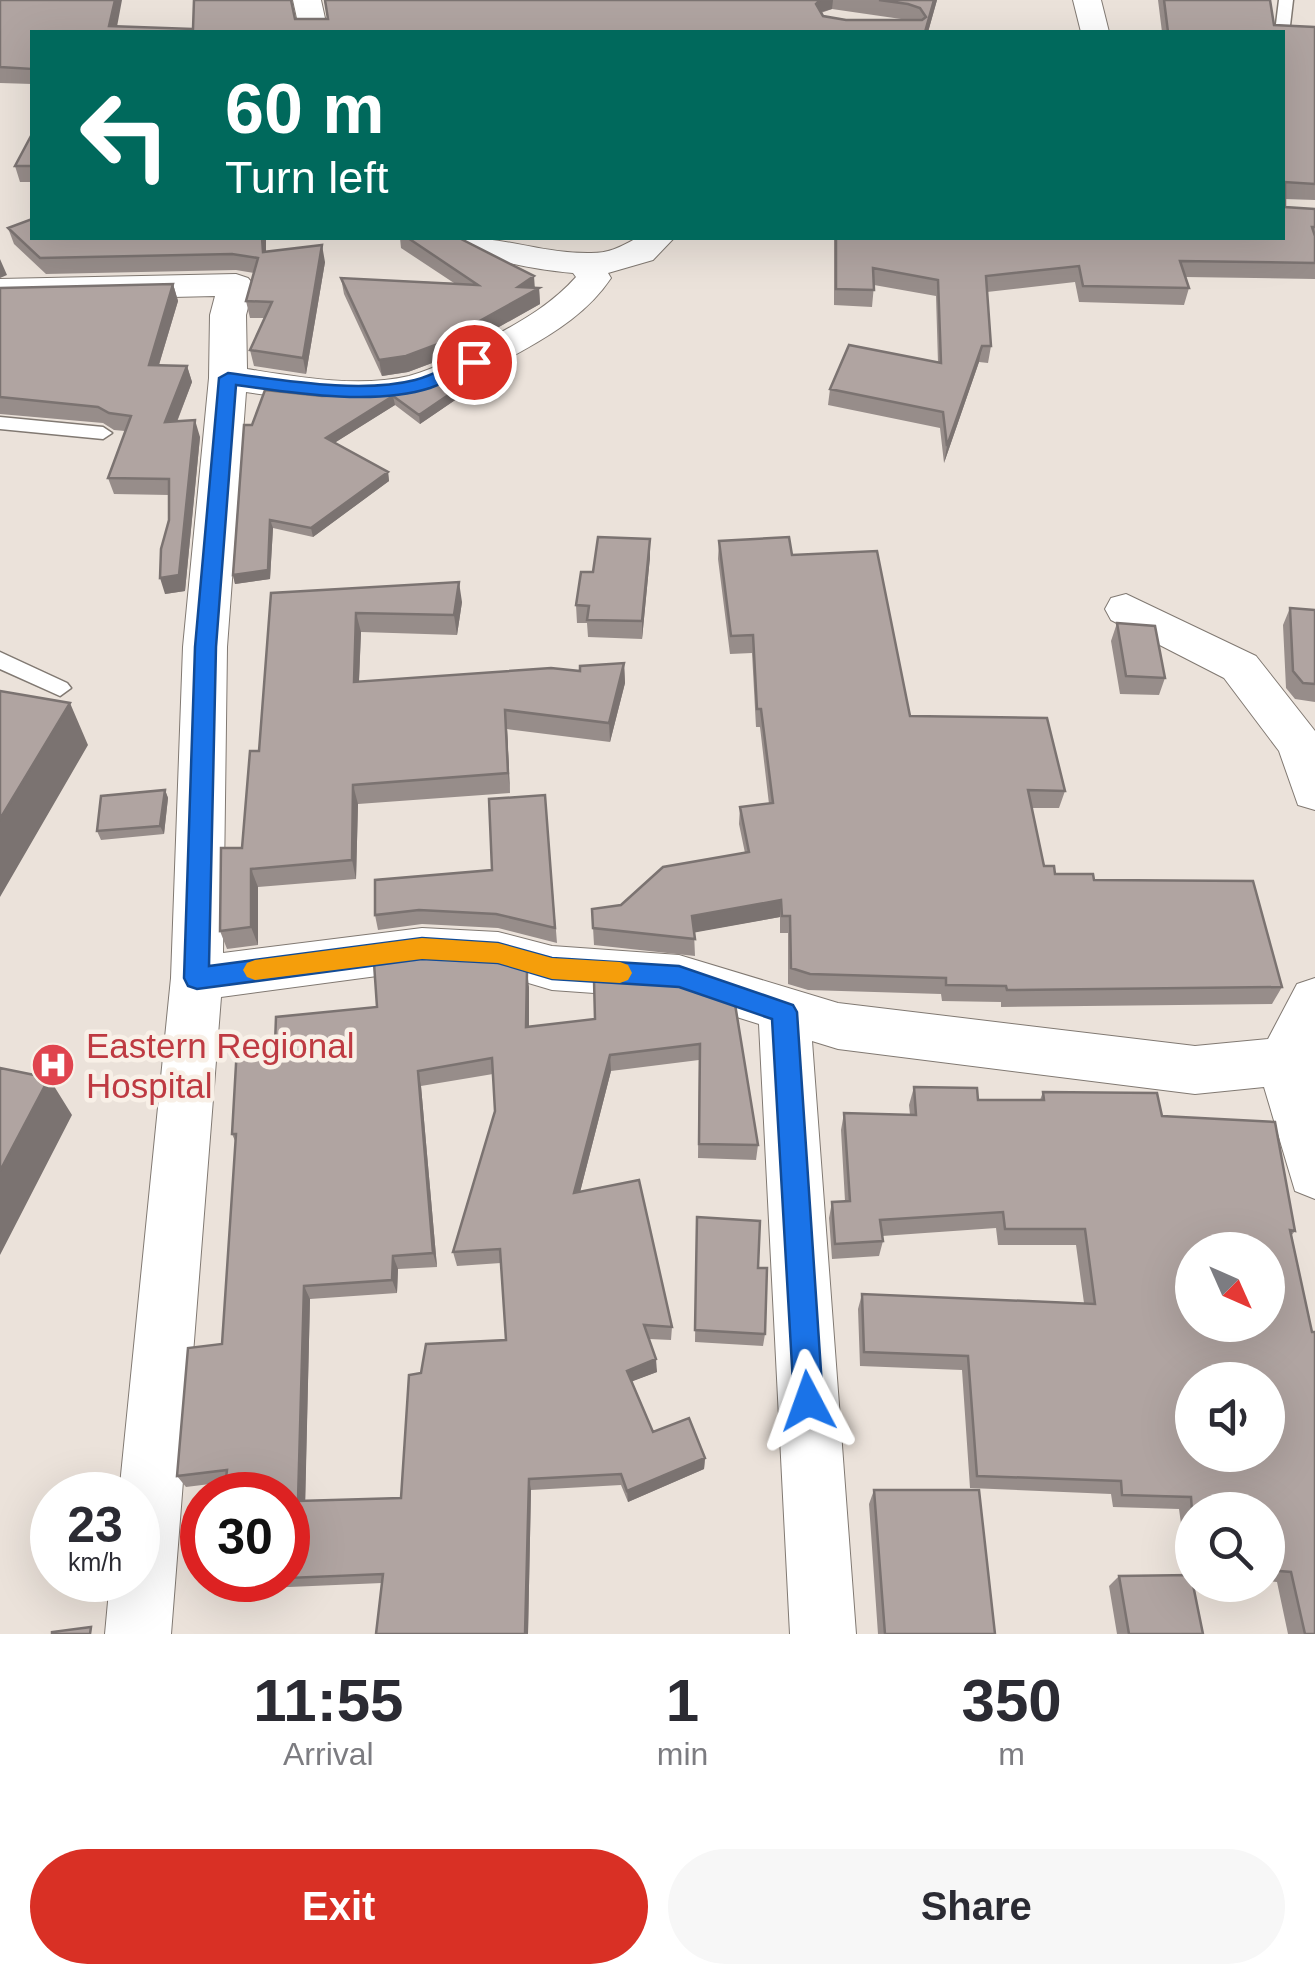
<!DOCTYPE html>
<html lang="en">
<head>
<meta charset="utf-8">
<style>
  :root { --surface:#fff; --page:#f7f7f7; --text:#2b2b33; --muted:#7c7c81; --accent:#d93025 }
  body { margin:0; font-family:Arial,sans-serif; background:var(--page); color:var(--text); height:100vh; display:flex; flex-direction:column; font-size:38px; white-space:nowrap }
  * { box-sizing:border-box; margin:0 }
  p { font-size:32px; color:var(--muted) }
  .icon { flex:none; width:55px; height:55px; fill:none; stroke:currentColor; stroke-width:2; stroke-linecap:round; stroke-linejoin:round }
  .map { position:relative; height:1634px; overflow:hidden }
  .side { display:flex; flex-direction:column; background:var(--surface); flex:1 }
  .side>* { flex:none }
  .top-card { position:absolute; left:30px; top:30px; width:1255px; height:210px; border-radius:0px; box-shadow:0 10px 40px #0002; background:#00695c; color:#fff; overflow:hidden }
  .needle { width:65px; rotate:135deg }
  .buttons { position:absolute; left:1175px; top:1232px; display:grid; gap:20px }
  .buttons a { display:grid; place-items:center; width:110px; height:110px; border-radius:50%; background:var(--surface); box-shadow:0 10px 40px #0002; font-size:50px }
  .speed { position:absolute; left:30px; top:1472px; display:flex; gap:20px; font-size:50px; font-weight:700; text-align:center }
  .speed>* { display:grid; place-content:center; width:130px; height:130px; border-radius:50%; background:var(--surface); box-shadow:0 10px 40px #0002; line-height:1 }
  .speed small { font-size:25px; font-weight:400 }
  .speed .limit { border:15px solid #d22; background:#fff; color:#111 }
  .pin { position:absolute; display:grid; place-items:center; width:85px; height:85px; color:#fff; margin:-42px; border:5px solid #fff; border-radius:50%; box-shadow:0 2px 10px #0007 }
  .me { position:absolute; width:110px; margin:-55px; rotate:356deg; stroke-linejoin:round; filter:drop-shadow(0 0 8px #0008) }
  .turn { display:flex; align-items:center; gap:35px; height:210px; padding:0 30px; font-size:45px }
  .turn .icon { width:130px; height:130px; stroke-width:2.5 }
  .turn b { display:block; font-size:70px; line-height:85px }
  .eta { display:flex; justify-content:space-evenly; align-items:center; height:170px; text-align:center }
  .eta b { font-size:60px; font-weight:700; line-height:70px }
  .cta { display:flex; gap:20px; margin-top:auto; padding:20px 30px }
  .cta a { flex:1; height:115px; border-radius:60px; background:var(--accent); color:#fff; font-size:40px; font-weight:700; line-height:115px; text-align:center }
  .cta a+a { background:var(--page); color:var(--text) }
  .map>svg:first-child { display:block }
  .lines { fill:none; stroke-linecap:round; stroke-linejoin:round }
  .service-casing { stroke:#817972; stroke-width:3 }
  .minor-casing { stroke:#817972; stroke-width:2 }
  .service { fill:#fff; fill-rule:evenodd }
  .minor { fill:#fff; fill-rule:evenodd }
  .wall { fill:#978d8a; fill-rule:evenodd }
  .shaded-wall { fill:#7b7371 }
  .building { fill:#b0a4a1; stroke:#7b7371; stroke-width:2.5; fill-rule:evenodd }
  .route { fill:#1a73e8; stroke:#114b97; stroke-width:2.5 }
  .slow { fill:#f59e0b }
  .labels { text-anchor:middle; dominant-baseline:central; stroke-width:9; stroke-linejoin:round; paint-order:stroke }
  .health-label { font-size:35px; fill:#be3a42; stroke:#f8f0e7; text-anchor:start }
</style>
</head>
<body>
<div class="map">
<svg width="1315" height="1634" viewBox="0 0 1315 1634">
  <rect width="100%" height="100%" fill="#ebe2da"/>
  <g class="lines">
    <!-- service casing -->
    <g class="service-casing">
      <path id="service" d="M1279 0H1293L1289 34 1282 38V32H1275Z
        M0 417 103 427 112 433 103 439 0 429Z
        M0 652 67 683 71 688 60 696 0 669Z"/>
    </g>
    <!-- minor casing -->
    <g class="minor-casing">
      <path id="minor" d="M293 0H321L328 32H300Z
        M1073 0H1101L1109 32H1081Z
        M451 238C501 235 542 254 591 253 610 253 620 247 635 239 645 234 664 237 674 238L653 260 608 273 611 278C589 311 556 332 522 351 416 410 364 410 246 392L227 647 223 953 422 928 498 932 552 946 679 955 838 1003 1195 1046 1268 1039 1297 984 1315 978V1199L1295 1191 1264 1087 1195 1094 838 1049 812 1041 856 1634H790L759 1024 679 999 552 990 498 974 422 970 221 997 171 1634H105L110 1580H138V1495H119L171 978 183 647 209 378 210 315 215 296 0 301V279L236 274 248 278 254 285 246 315 247 369C298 377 358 388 409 376 439 368 467 351 494 336 524 320 553 303 576 277L573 273C547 271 465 259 451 238Z
        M1126 594 1256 656 1315 731V810L1298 805 1279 751 1224 678 1111 620 1105 609 1111 598Z"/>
    </g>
    <!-- service -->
    <use href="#service" class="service"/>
    <!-- minor -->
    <use href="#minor" class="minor"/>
  </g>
  <!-- wall -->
  <path class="wall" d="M0 0 117 26 193 29 295 19H328L324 0H937L928 32H32V84L0 83ZM832 9 908 20H846L823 16 821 13Z
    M1158 0H1270L1274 25 1315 27V200L1285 199V207L1315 209V279L1186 277 1189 288 1184 305 1079 302 1075 282 987 292 991 346 988 363 979 362 944 463 940 428 828 405 830 389 938 363 936 296 874 285 872 307 834 305V238H1282V32H1162Z
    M32 134V182H20L15 166Z
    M8 228 32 238H266V251L325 262 306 374 254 366 250 350 265 318H250L246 301 254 273 236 270 46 274 14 244Z
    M400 238H459L535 287 539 288 540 304 440 360 408 372 382 376 344 294 341 278 454 283 401 248Z
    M173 284 178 301 159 365 187 366 192 382 177 422 200 437 185 591 165 594 169 495 114 494 108 478 125 431 114 430 103 423 0 414V288Z
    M501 364V373L463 387 464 394 420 424 395 405 334 443 388 472 389 481 313 537 273 528 270 579 235 584 233 575 252 425 322 396 387 395 451 379Z
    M650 539V557L642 639 588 637 587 623H577L576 605 593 572Z
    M719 541 792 555 910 716 1065 791 1059 808H1032L1044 866 1055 874 1094 880 1282 987 1272 1004 1001 1007V1002L942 1001 941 994 808 990 788 984V933H780V917L694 932 695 956 594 945 592 909 621 905 745 853 739 824 740 807 769 804 760 727H756L752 653 730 654 718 559Z
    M271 593 462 602 457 635 361 632 359 682 580 671 624 663 625 683 610 742 507 729 510 793 358 804 356 879 258 887V945L227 949 220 931 242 848 259 751Z
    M1290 608 1315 610V702L1295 699 1286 688 1283 625Z
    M1117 623 1165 678 1159 695 1120 694 1111 641Z
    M165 790 168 798 164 834 101 840 97 831Z
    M545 795 557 943 498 928 422 924 378 930 375 915 492 870Z
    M679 986 758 1145 756 1160 698 1158 699 1060 611 1071 580 1192 672 1327 671 1340 649 1339 657 1372 632 1381 653 1432 705 1458 704 1469 628 1502 621 1485 531 1490 528 1634H376L382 1583 222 1590 213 1580H288V1495L226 1482 186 1487 177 1476 222 1344 236 1143 232 1134 275 1044 377 1007 529 987V1027L595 1019ZM493 1074 495 1111 453 1252 457 1266 501 1263 506 1340 421 1373 401 1498 305 1501 310 1299 397 1293 398 1269 437 1267 421 1086Z
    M914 1087 978 1100H1040L1043 1092 1162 1116 1295 1231 1291 1236 1315 1634H1288L1277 1582 1268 1581V1510H1192V1576L1203 1634H1117L1109 1586 1119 1576 1188 1575 1179 1509 1113 1507 1111 1494 970 1488 962 1370 860 1366 858 1309 862 1294 1084 1303 1076 1245H998L996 1228 882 1236 883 1241 879 1256 832 1259 829 1218 832 1202 845 1201 841 1130 844 1113 910 1115 909 1105Z
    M697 1217 758 1268 765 1334 763 1346 695 1342Z
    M874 1490 995 1634H878L869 1504Z"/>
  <!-- shaded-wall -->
  <path class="shaded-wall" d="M115 0H122L116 32 109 26Z
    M820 0H833L832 9 821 12 816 4Z
    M934 0H937L928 32H925Z
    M262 238H266V268L263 252Z
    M322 245 325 262 306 374 303 358Z
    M0 259 7 275 0 278Z
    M534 276 535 290 539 288 540 304 440 360 408 372 382 376 379 360 518 287Z
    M173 284 178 301 154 381 149 365Z
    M982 346 979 362 944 463 947 446Z
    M501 364V373L463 387 464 394 420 424 419 415 458 380Z
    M187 366 192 382 170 439 165 422Z
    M393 396 395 405 328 447 326 438Z
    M195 420 200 437 185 591 165 594 160 578Z
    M388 472 389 481 313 537 311 528Z
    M270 520 273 528 270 579 235 584 233 575Z
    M650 539V557L642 639V621Z
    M459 582 462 602 457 635 454 615Z
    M356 613 361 632 358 702 354 682Z
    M624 663 625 683 610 742 609 723Z
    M70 703 88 745 0 897V819Z
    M505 710 507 729 510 793 508 773Z
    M353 785 358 804 356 879 352 860Z
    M165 790 168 798 164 834 160 826Z
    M251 869 258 887V945L251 927Z
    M781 900 780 917 692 933V916Z
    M527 971 529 987V1044L526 1027Z
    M610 1055 611 1071 576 1208 574 1193Z
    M418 1071 421 1086 437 1267 433 1253Z
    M49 1078 72 1115 0 1255V1171Z
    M393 1256 398 1269 397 1293 392 1280Z
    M304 1286 310 1299 305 1511 298 1501Z
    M656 1359 657 1372 628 1383 627 1371Z
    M705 1458 704 1469 628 1502 627 1491Z
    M529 1479 531 1490 528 1634H525Z"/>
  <!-- building -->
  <path class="building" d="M0 0H115L109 26 193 29 194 0H291L295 19H328L325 0H820L816 4 823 16 846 20H922L926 17 920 8 908 4 879 0H934L925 32H32V69L0 67Z
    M1164 0H1270L1274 25 1315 27V184L1285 182V207L1315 209V227H1312L1315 236V263L1180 261 1189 288 1083 286 1079 266 986 276 991 346H982L947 446 943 412 830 389 849 345 941 363 938 280 873 268 874 290 836 289V238H1282V32H1168Z
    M32 134V166H15Z
    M32 219V238H262L263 252 322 245 303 358 250 350 272 302 246 301 258 258 232 254 40 258 8 228Z
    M408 238H459L534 276 518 287 539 288 438 344 406 356 379 360 341 278 478 285Z
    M173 284 149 365 187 366 165 422 195 420 179 575 160 578 161 549 169 520V479L108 478 131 416 109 413 98 407 0 397V288Z
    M496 359 501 364 458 380 463 385 419 415 393 396 326 438 388 472 311 528 270 520 268 570 233 575 244 425H252L265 390 322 396 387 395 451 379Z
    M598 537 650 539 642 621 587 620 589 606 576 605 581 572H593Z
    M789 537 792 555 877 551 910 716 1047 718 1065 791 1028 790 1044 866H1054L1055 874H1093L1094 880 1253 881 1282 987 1007 990 1006 986 946 985V978L810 974 791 968 790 916H782L781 900 692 916 695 939 593 928 592 909 621 905 663 867 749 852 740 807 773 803 761 709H757L753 635 731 636 719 541Z
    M459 582 454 615 356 613 354 682 551 668 580 671V666L624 663 609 723 505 710 508 773 353 785 352 860 251 869V927L220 931 221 848H242L250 751H259L271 593Z
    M1290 608 1315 610V684L1303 683 1293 671Z
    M1117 623 1155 626 1165 678 1126 676Z
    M0 691 70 703 0 819Z
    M165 790 160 826 97 831 101 796Z
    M545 795 555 928 496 914 419 910 375 915V880L492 870 489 799Z
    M419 957 495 961 527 971 526 1027 595 1019 594 980 679 986 735 1004 758 1145 699 1144 700 1044 610 1055 574 1193 639 1180 672 1327 644 1325 656 1359 627 1371 653 1432 689 1418 705 1458 627 1491 621 1474 529 1479 525 1634H376L383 1574 288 1578V1495H224L227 1470 177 1476 188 1348 222 1344 236 1134H232L237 1047 275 1044 276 1017 377 1007 374 963ZM492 1058 495 1111 453 1252 500 1249 506 1340 426 1344 421 1373 409 1375 401 1498 298 1501 304 1286 392 1280 393 1256 433 1253 418 1071Z
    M0 1068 49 1078 0 1171Z
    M914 1087 977 1088 978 1100H1044L1043 1092 1157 1093 1162 1116 1275 1122 1295 1231 1290 1230 1312 1332H1315V1634H1305L1291 1572 1268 1570V1510L1192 1511 1191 1497 1122 1495 1121 1481 977 1476 968 1356 864 1352 862 1294 1095 1304 1085 1229H1005L1003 1212 880 1220 883 1241 835 1244 832 1202 850 1201 844 1113 916 1115ZM1192 1250H1268V1325H1192ZM1192 1380H1268V1455H1192Z
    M697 1217 760 1221 758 1268H767L765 1334 695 1330Z
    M874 1490H979L995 1634H885Z
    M1191 1575 1203 1634H1129L1119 1576Z
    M91 1627 90 1634H52V1632Z"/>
  <!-- route -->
  <path class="route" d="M474 356 482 362 480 366C463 373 447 382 430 388 374 406 293 393 236 385L216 647 209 966 422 938 498 943 552 958 679 966 793 1005 797 1012 823 1401 819 1411 808 1415 798 1411 794 1401 772 1019 679 987 552 979 498 963 422 959 197 989 188 986 184 978 195 647 219 378 228 373C283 380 360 394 415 380 436 375 453 362 474 356Z"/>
  <!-- slow -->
  <path class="slow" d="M422 938 498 943 552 958 620 962 628 965 632 973 628 980 620 983 552 979 498 963 422 959 255 980 247 977 243 970 247 963 255 960Z"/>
  <!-- icons -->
  <defs>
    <g id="hospital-disc" transform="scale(2.25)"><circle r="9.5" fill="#e0444e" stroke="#f8f0e7"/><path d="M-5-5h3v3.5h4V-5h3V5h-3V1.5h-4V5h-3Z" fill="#fff"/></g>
  </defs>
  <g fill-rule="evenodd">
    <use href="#hospital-disc" x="53" y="1065"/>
  </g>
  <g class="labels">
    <!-- health labels -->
    <g class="health-label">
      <text x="86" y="1045">Eastern Regional<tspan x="86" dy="40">Hospital</tspan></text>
    </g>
  </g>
</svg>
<div class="buttons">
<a><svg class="needle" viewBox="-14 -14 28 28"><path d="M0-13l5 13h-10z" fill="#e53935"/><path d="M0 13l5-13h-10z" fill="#7c7c81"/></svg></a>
<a><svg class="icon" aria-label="sound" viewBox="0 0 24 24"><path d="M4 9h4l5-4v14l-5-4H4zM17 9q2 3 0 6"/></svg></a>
<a><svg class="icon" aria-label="search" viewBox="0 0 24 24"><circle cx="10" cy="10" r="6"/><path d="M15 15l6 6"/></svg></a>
</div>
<div class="speed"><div>23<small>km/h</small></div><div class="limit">30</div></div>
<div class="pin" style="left:474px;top:362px;background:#d93025"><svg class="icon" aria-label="arrive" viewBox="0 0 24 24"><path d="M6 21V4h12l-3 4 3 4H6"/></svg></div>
<svg class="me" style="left:808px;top:1401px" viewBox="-20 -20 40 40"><path d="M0-17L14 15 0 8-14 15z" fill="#1a73e8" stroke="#fff" stroke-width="4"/></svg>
<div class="top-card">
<div class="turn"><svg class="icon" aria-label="left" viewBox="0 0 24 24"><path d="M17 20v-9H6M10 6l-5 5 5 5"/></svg><div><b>60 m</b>Turn left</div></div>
</div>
</div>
<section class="side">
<div class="eta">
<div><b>11:55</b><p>Arrival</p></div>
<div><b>1</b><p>min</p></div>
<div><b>350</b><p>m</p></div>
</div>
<div class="cta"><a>Exit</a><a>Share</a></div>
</section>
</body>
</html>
